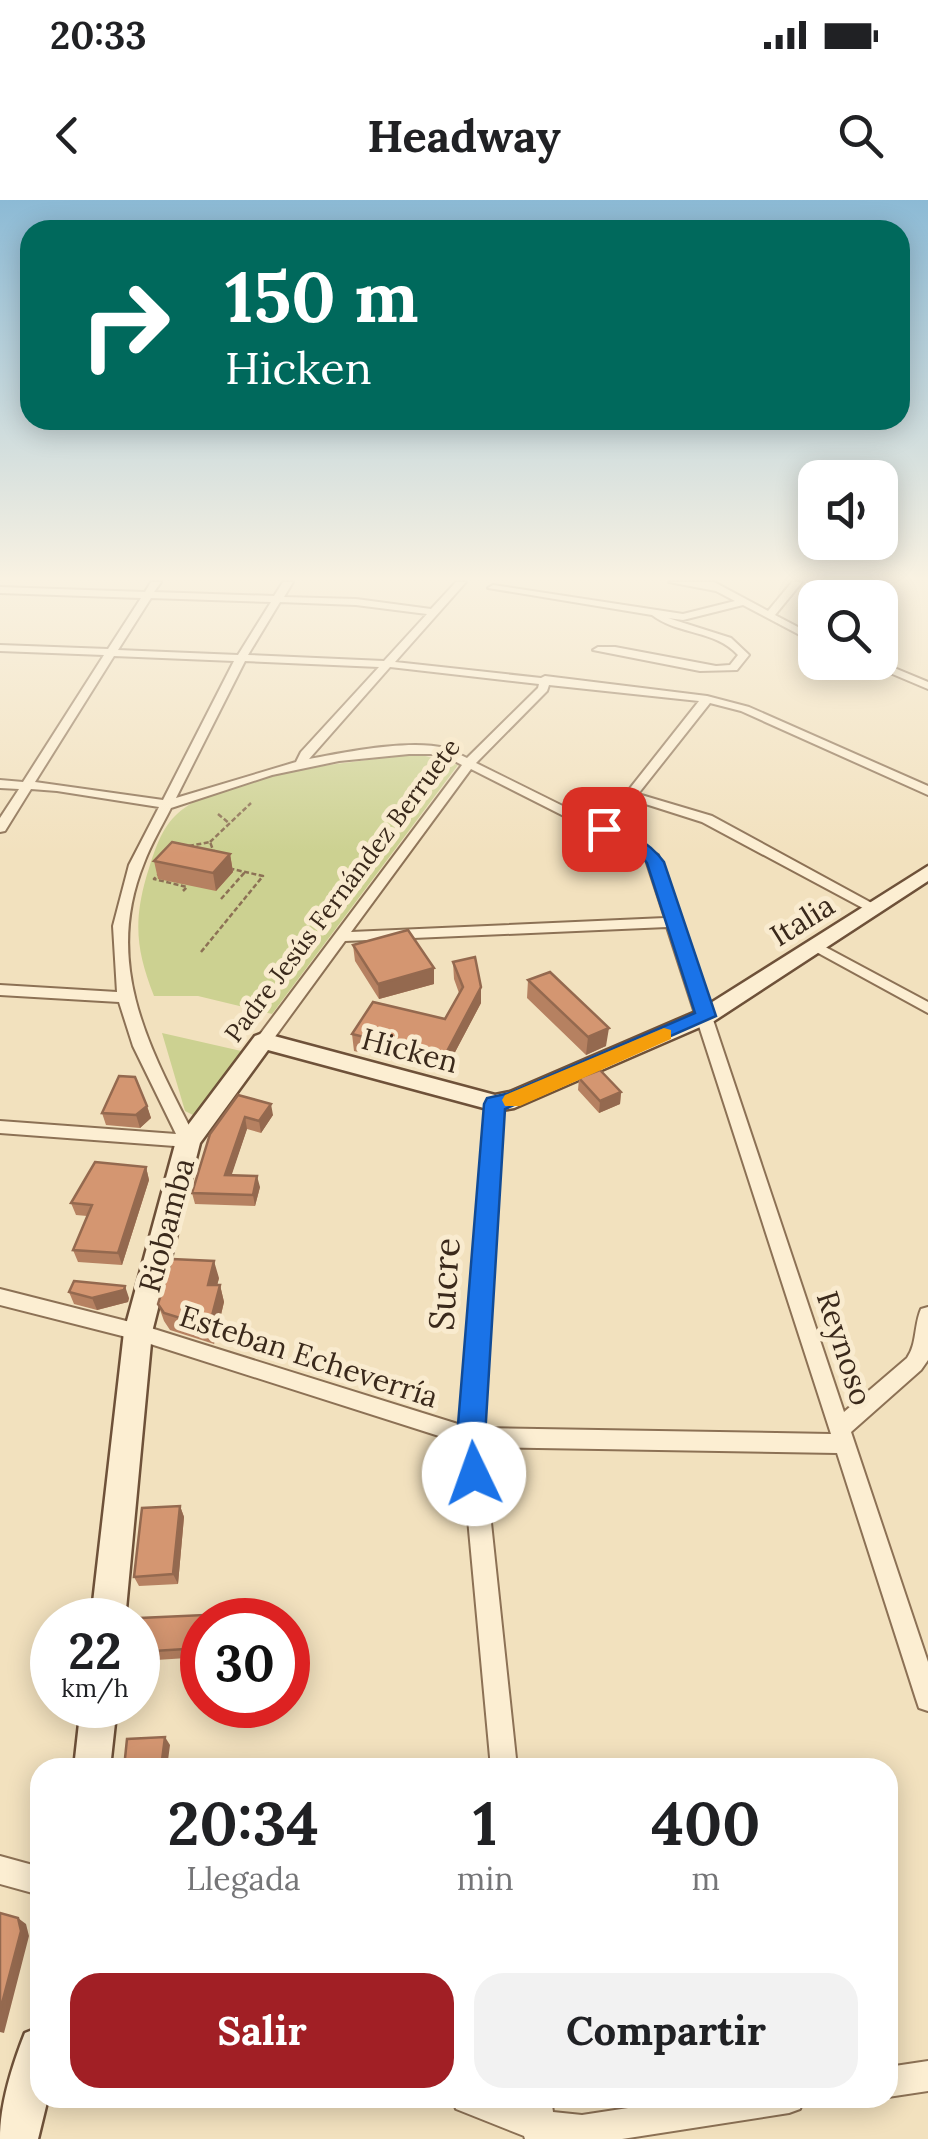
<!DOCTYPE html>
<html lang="es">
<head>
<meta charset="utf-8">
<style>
  :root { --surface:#fff; --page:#f2f2f2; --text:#202124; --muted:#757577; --accent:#a11f25 }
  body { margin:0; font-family:Lora,serif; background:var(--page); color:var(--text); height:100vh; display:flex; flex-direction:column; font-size:38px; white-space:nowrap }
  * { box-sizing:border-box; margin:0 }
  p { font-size:32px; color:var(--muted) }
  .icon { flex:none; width:55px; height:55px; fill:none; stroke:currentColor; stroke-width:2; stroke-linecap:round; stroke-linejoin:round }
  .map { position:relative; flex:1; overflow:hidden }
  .details { position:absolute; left:30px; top:1558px; width:868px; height:350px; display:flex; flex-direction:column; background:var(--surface); border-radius:30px; box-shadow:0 5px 25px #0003 }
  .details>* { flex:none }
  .guide { position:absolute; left:20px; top:20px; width:890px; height:210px; border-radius:30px; box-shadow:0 5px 25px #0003; background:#00695c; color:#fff; overflow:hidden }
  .fabs { position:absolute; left:798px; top:260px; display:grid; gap:20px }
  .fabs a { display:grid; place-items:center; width:100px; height:100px; border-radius:20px; background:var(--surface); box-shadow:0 5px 25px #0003; font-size:50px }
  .speed { position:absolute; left:30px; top:1398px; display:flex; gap:20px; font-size:50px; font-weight:700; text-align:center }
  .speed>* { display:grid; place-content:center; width:130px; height:130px; border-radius:50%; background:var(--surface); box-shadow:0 5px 25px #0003; line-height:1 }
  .speed small { font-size:25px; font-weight:400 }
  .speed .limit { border:15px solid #d22; background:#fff; color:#111 }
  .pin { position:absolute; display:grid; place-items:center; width:85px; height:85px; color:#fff; margin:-42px; border-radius:20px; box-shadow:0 5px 15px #0006 }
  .me { position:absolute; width:110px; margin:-55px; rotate:357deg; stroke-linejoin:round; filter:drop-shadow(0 0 8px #0008) }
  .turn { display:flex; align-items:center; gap:35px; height:210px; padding:0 40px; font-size:45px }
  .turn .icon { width:130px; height:130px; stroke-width:2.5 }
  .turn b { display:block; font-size:70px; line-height:85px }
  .eta { display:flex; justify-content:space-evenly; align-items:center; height:170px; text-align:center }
  .eta b { font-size:60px; font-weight:700; line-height:70px }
  .primary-button { display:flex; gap:20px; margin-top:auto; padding:20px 40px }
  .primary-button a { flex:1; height:115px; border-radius:30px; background:var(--accent); color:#fff; font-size:40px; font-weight:700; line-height:115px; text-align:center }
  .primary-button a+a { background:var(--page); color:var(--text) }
  .status { display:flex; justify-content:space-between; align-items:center; height:70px; padding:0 50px; background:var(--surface); direction:ltr }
  .status svg { height:28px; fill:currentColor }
  header { display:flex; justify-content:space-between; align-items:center; height:130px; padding:0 40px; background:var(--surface); font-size:45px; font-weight:700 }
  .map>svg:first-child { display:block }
  .green { fill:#ccd191 }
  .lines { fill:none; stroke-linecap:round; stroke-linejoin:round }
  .street-casing { stroke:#8c7155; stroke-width:4 }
  .secondary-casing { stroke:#6e5139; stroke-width:5 }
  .path { stroke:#8c7155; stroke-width:2.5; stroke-dasharray:5 2.5; stroke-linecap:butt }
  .street { fill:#fceed2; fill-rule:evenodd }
  .secondary { fill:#fceed2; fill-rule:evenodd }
  .wall { fill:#b68161 }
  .shaded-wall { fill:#94694f }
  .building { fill:#d49671; stroke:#94694f; stroke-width:2.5 }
  .route { fill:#1a73e8; stroke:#114b97; stroke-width:2.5 }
  .slow { fill:#f59e0b }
  .labels { text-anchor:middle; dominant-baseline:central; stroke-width:10; stroke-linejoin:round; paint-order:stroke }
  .far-street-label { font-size:25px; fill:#3a291b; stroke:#f9ebcf }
  .street-label { font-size:30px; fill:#3a291b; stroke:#f9ebcf }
  .near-street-label { font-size:35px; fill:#3a291b; stroke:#f9ebcf }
</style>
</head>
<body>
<div class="status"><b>20:33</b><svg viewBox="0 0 49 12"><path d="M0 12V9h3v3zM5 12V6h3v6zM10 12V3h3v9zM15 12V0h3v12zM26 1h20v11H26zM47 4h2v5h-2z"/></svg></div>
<header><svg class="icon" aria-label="back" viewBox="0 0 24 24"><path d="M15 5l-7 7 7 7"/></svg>Headway<svg class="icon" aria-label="search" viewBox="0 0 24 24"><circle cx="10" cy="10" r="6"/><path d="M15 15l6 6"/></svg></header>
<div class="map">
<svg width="928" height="1939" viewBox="0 0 928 1939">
  <rect width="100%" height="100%" fill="#f2e1be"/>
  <!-- green -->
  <path class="green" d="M418 554 458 565 272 814 198 796H154C137 752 133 724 146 678 153 656 159 632 175 616 218 572 358 562 418 554Z
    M162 833 250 853 195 916 185 911Z"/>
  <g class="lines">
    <!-- street casing -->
    <g class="street-casing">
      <path id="street" d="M151 382H161L154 392 274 396 283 382H293L284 397 356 399 431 409 456 382H466L395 462 541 478 545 476 707 496 749 507 928 586V595L741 511 710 503 638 594 712 616 879 707 881 710 874 714 702 622 633 600 610 630 658 655 844 1212 907 1158C917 1144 914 1125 921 1109L928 1107V1160L921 1170 851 1232 928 1462V1511L919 1508 916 1499 837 1253 483 1247 517 1568H491L461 1243 138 1140 0 1105V1089L138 1124 461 1225 487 903 495 897 503 903 482 1228 831 1234 667 727 345 741 269 845 263 846 255 841 462 565 441 554H409L339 561 272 575 171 608C162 626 151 644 144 663 102 766 151 851 197 941L194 945 188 947 0 933V921L176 934 133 846 119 802 0 795V785L117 792 113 726 129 665 159 607 57 591 31 589 5 631 0 632V618L19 589 0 588V580L23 582 104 455 0 451V445L108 449 141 398 0 393V387L145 392ZM151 398 271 402 238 455 118 450ZM280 402 356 405 427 414 384 461 248 455ZM114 456 234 461 163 600 35 582ZM245 461 379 467 301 552 296 562 176 598ZM390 467 539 484 538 488 467 558C460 555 453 550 445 548 410 539 346 552 309 559ZM549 485 699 501 601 625 476 563 547 491ZM471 569 645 657 665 718 351 732Z
        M669 382H714L768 411 792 382H802L775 415 815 436V443L743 405 683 420 668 418 731 438 749 455 737 470 700 471 593 450 598 447H615L716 466 730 465 738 455C716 430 678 435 652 415L488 388 493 385 683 414 735 401 716 391Z
        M864 462H880L928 482V489Z
        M816 742 928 802V813L811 749V743Z
        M0 1656 40 1667V1695L0 1684Z
        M928 1861V1891L888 1897V1867Z
        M452 1898H505L521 1904V1898H551L553 1912 582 1915 694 1898H804L800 1909 789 1913 622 1939H525L524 1936 456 1909Z"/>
    </g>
    <!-- secondary casing -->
    <g class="secondary-casing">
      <path id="secondary" d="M928 666V681L714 821 514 908 495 911 268 850 200 943 152 1132 125 1420H91L124 1132 176 941 255 836 263 833 495 895 510 892 698 811Z
        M81 1505H117L110 1568H74Z
        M40 1827V1898H48L38 1939H0C0 1904 12 1866 25 1833Z"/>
    </g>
    <!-- path -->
    <path class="path" d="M218 614 229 623
      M210 642 251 603
      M189 646 210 642 215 655
      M161 672 154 679 187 687 183 691
      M221 699 245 672
      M201 752 263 676 232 669"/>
    <!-- street -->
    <use href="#street" class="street"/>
    <!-- secondary -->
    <use href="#secondary" class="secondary"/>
  </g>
  <!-- wall -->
  <path class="wall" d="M230 654 233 672 216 691 158 679 154 661Z
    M353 745 434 784 379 799 355 761Z
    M453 762 481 787V803L444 873 354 851 352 834 445 819 459 793 454 779Z
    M528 780 606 846 586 855 527 798Z
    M579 878 621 892 620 904 599 913 578 890Z
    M238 895 273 915 261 933 247 929 231 975 260 987 255 1006 195 1004 192 993Z
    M147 906 151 918 140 928 106 925 102 913Z
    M146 967 149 980 122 1065 78 1062 73 1050 87 1016 76 1015 71 1003Z
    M219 1078 217 1085H220L224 1102 214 1144 170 1130 164 1121 158 1104Z
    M69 1092 129 1098 128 1102 97 1110 74 1104Z
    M180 1306 184 1317 178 1384 139 1386 134 1377Z
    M202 1420V1457L141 1461 138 1455V1439Z"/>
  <!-- shaded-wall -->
  <path class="shaded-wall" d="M230 654 233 672 216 691 213 673Z
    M434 768V784L379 799 378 784Z
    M481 787V803L444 873V857Z
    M609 828 606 846 586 855 588 837Z
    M621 892 620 904 599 913 600 901Z
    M271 904 273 915 261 933 259 921Z
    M147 906 151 918 140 928 136 915Z
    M245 917 247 929 228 986 225 975Z
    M146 967 149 980 122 1065 118 1053Z
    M257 976 260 987 255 1006 253 995Z
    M214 1061 219 1078 213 1102 208 1085Z
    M220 1085 224 1102 214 1144 209 1127Z
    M125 1086 129 1098 128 1102 97 1110 92 1098Z
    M180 1306 184 1317 178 1384 173 1374Z
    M165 1537 170 1545 167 1568H161Z
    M18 1718 26 1724 29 1736 4 1833 0 1832V1811Z"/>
  <!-- building -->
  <path class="building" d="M172 642 230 654 213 673 154 661Z
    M408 730 434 768 378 784 353 745Z
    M475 757 481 787 444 857 352 834 373 802 445 819 463 787 453 762Z
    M550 772 609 828 588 837 528 780Z
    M600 870 621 892 600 901 579 878Z
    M119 876 135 877 147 906 136 915 102 913Z
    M238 895 271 904 259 921 245 917 225 975 257 976 253 995 192 993 210 934Z
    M95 962 146 967 118 1053 73 1050 92 1005 71 1003Z
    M172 1059 214 1061 208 1085H220L209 1127 164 1113 158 1104Z
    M74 1081 125 1086 124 1090 92 1098 69 1092Z
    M180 1306 173 1374 134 1377 142 1308Z
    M204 1415 201 1448 138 1452 140 1418Z
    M165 1537 161 1568H124L127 1539Z
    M0 1713 18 1718 21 1731 0 1811Z"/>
  <!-- sky -->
  <linearGradient id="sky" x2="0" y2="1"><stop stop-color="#8cbad5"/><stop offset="0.58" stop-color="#f9f2e2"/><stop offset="1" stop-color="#f9f2e2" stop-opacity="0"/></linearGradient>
  <rect width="928" height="653" fill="url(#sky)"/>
  <!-- route -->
  <path class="route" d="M598 625C620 623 651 644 664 662L716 816 505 909 485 1237 489 1274 484 1283 474 1287 465 1283 457 1237 484 904 487 898 510 893 695 813 647 663 640 654 598 633Z"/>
  <!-- slow -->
  <path class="slow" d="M664 828 671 830V839L520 906H505L502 900 505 895Z"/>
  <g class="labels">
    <!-- far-street labels -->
    <g class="far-street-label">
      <text transform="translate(342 690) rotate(-53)">Padre Jesús Fernández Berruete</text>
    </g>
    <!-- street labels -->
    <g class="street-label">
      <text transform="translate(802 720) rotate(-32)">Italia</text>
      <text transform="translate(410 850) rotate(15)">Hicken</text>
      <text transform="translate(166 1025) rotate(-75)">Riobamba</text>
      <text transform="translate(845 1148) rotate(72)">Reynoso</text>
      <text transform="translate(309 1156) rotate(18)">Esteban Echeverría</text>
    </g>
    <!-- near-street labels -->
    <g class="near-street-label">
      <text transform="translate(444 1084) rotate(-86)">Sucre</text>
    </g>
  </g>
</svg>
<div class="fabs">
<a><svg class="icon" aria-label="sound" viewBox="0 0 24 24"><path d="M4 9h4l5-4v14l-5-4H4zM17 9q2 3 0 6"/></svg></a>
<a><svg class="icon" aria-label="search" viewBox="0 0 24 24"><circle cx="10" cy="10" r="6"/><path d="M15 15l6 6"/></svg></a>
</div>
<div class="speed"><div>22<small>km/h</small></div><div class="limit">30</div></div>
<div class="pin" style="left:604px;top:629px;background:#d93025"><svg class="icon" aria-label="arrive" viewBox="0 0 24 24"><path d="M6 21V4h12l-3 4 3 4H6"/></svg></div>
<svg class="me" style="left:474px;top:1274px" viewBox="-20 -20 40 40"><circle r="19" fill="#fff"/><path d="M0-13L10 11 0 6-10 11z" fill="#1a73e8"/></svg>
<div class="guide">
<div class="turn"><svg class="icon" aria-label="right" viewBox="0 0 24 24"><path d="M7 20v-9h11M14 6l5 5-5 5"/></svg><div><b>150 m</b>Hicken</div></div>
</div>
<section class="details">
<div class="eta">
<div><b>20:34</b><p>Llegada</p></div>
<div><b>1</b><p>min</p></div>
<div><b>400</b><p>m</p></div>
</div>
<div class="primary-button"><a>Salir</a><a>Compartir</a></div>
</section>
</div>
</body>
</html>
